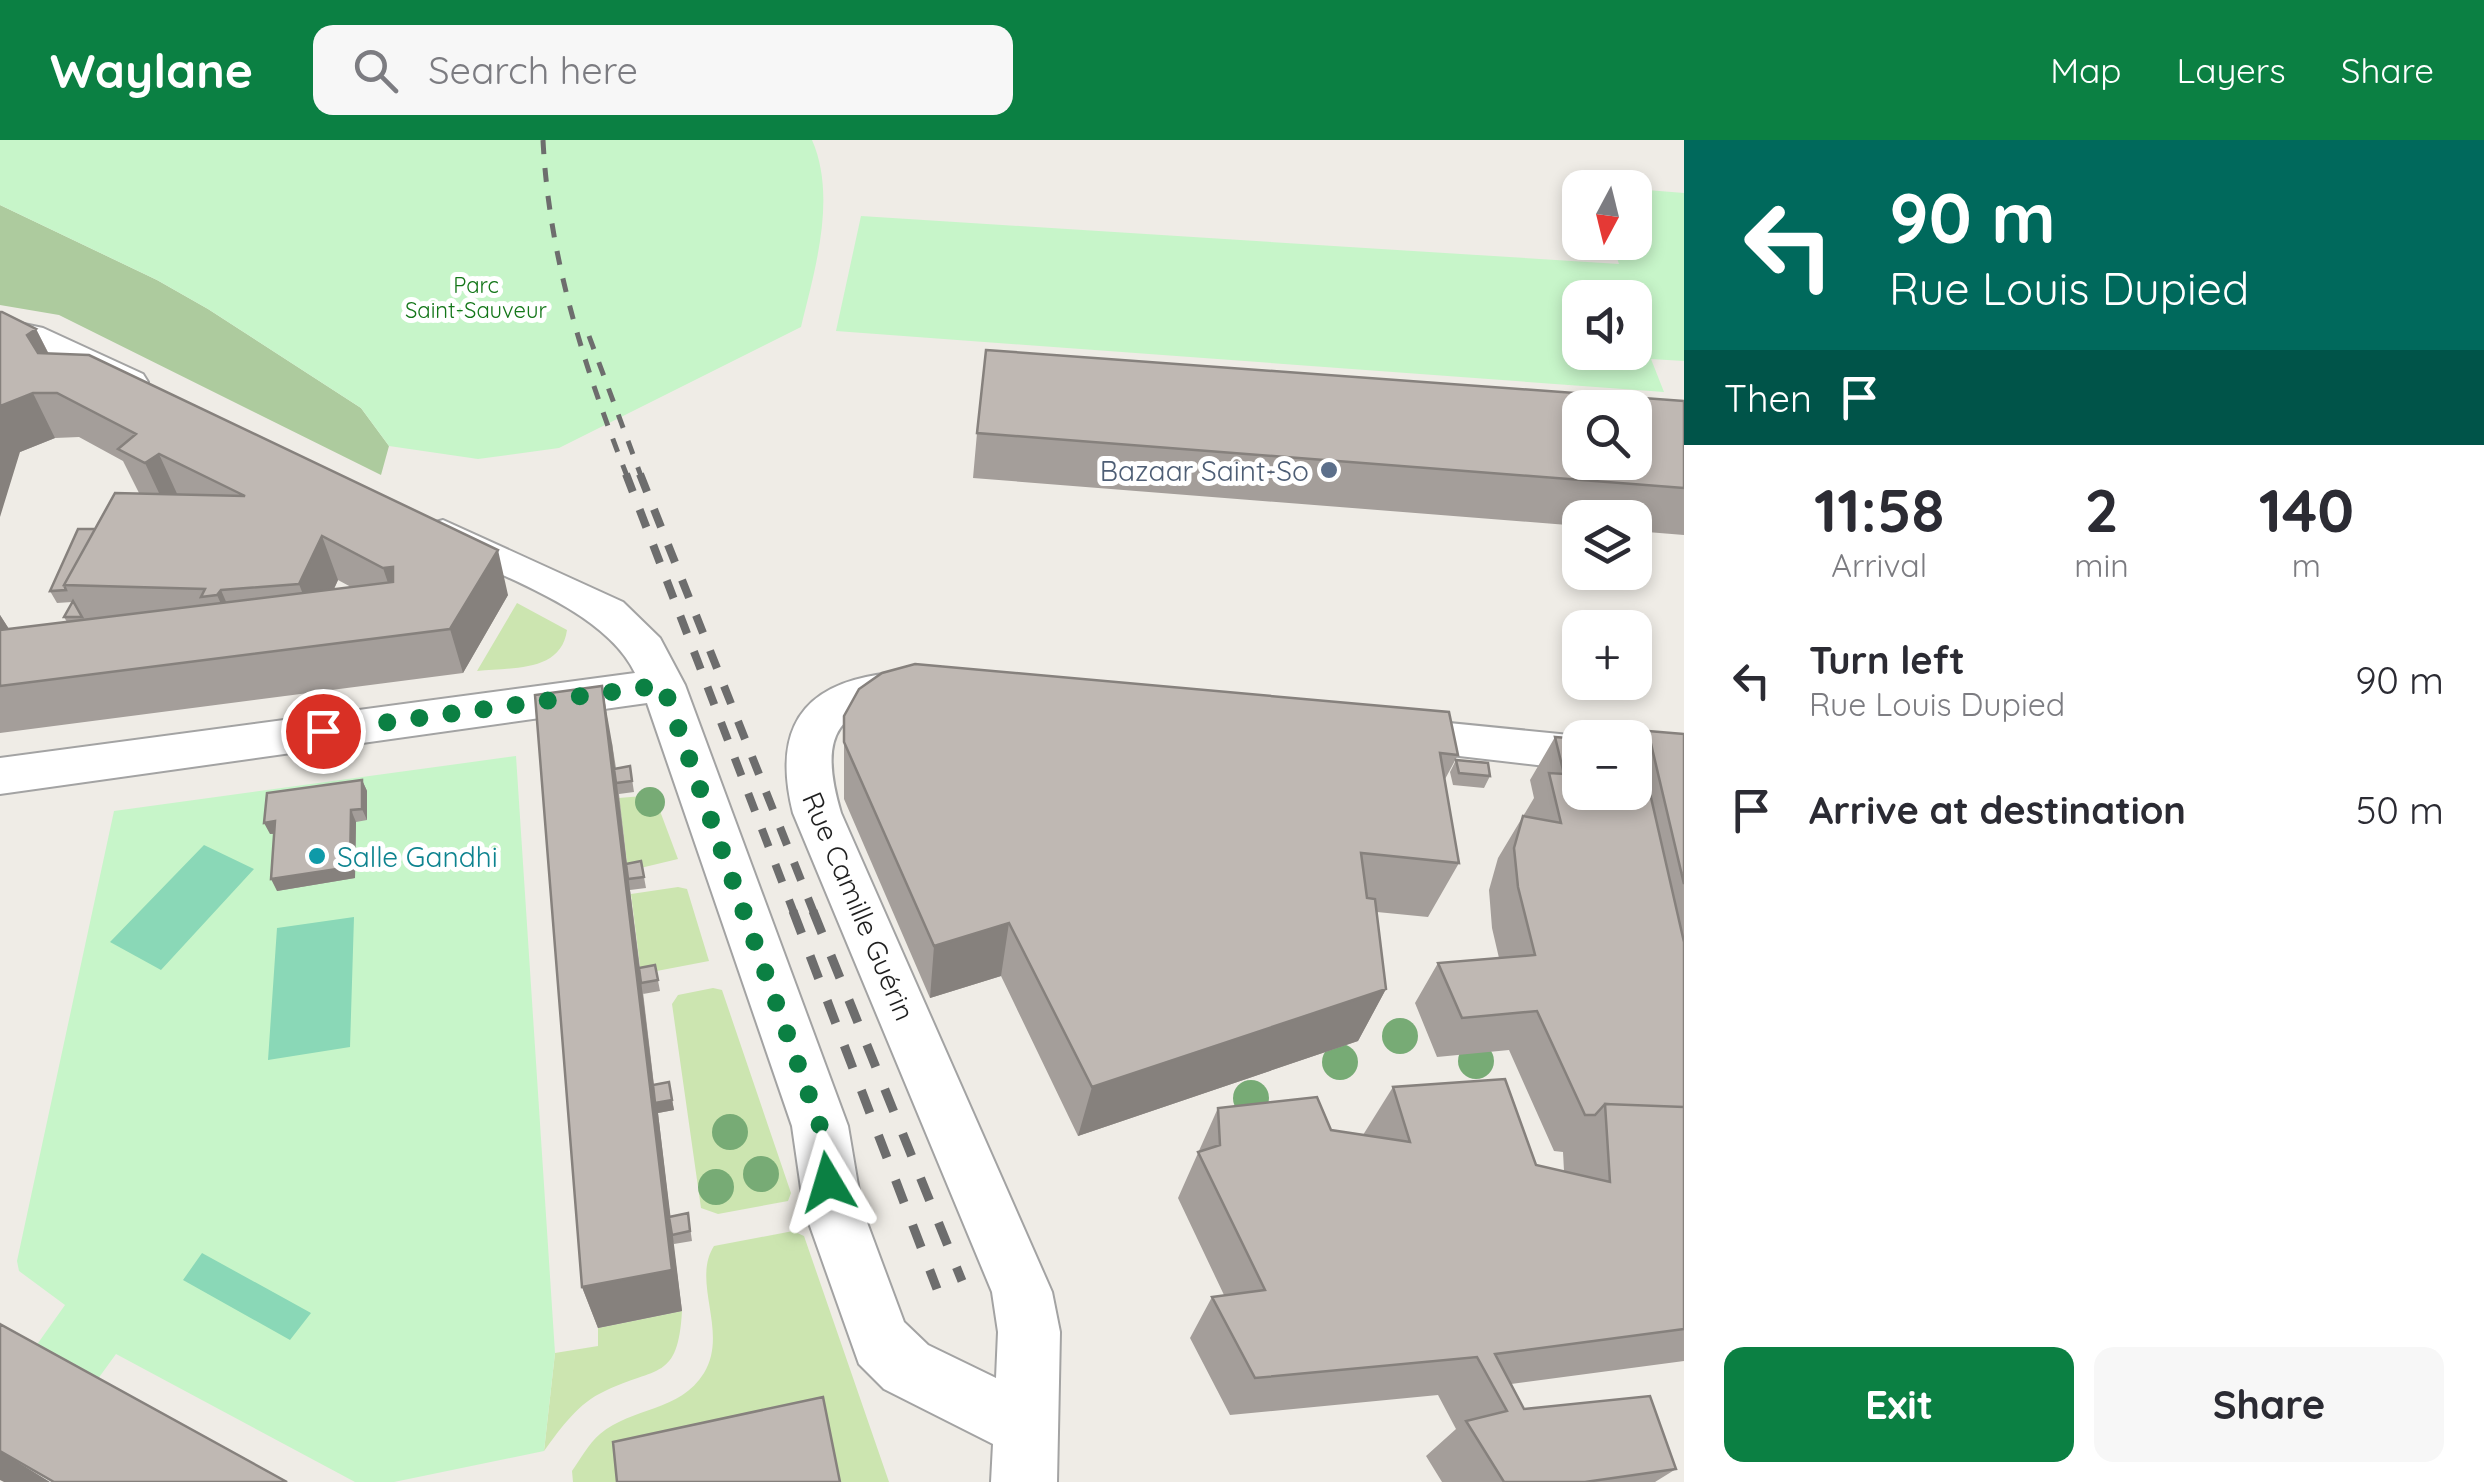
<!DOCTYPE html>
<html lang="en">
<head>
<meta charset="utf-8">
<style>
  :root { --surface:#fff; --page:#f7f7f7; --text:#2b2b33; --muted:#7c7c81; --accent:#0b8043 }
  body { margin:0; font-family:Quicksand,sans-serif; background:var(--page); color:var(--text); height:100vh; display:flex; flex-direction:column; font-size:38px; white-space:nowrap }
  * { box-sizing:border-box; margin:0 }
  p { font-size:32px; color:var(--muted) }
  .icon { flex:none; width:55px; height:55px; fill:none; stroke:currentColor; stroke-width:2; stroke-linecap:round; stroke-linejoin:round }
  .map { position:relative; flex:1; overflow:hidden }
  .panel { display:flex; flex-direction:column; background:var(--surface); width:800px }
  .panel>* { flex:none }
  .banner { background:#00695c; color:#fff; overflow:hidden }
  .needle { width:65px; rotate:187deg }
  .controls { position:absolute; left:1562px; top:30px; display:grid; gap:20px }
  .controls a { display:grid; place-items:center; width:90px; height:90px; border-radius:20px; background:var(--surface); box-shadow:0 5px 15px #0003; font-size:50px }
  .pin { position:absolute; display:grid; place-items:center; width:85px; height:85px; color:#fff; margin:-42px; border:5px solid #fff; border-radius:50%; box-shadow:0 2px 10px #0007 }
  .me { position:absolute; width:110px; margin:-55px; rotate:353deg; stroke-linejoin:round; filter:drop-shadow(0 0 8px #0008) }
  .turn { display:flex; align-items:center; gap:35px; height:210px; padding:0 40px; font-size:45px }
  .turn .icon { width:130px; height:130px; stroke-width:2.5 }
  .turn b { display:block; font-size:70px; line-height:85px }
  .then { display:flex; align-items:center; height:95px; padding:0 40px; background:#0003; gap:20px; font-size:38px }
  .eta { display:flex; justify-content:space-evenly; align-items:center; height:170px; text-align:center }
  .eta b { font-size:60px; font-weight:700; line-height:70px }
  .primary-button { display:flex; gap:20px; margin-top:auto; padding:20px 40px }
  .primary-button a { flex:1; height:115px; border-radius:20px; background:var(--accent); color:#fff; font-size:40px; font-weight:700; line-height:115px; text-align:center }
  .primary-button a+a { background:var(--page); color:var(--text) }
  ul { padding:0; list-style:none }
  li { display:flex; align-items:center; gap:30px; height:130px; padding:0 40px }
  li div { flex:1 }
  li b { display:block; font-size:38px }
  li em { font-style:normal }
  header { display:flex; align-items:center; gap:60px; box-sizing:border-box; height:140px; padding:0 50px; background:var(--accent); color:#fff }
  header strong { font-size:48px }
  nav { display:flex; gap:55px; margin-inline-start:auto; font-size:35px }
  .search { width:700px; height:90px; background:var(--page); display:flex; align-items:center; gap:25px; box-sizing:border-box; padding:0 35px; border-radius:20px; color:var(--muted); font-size:38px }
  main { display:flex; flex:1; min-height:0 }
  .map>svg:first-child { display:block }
  .grass { fill:#cce5b0 }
  .forest { fill:#adcb9e }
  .park { fill:#c7f5c9; fill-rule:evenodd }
  .pitch { fill:#8ad8b7 }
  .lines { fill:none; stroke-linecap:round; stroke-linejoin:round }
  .street-casing { stroke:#a3a3a3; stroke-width:4 }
  .street { fill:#fff; fill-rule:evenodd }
  .rail-far2 { stroke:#6d6d6d; stroke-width:5; stroke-dasharray:14 14; stroke-linecap:butt }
  .rail-far1 { stroke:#6d6d6d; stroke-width:8; stroke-dasharray:19 19; stroke-linecap:butt }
  .rail { stroke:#6d6d6d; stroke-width:9; stroke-dasharray:24 24; stroke-linecap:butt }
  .tree { fill:#77ab75 }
  .wall { fill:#a49e9a; fill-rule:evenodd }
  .shaded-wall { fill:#86817d }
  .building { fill:#bfb8b3; stroke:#86817d; stroke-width:2.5; fill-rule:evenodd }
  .route { stroke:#0b8043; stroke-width:18; stroke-dasharray:0 32.4 }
  .service-dot { fill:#5c6f8a; stroke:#fff; stroke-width:4 }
  .culture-dot { fill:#0f9aa8; stroke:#fff; stroke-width:4 }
  .labels { text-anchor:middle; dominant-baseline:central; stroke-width:10; stroke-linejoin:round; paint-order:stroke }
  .far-park-label { font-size:22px; fill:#147619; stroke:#fff }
  .service-label { font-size:28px; fill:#4e5e75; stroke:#fff; text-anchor:end }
  .culture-label { font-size:28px; fill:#0d838f; stroke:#fff; text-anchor:start }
  .street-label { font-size:28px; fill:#1f1f1f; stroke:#fff }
</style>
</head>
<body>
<header>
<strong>Waylane</strong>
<div class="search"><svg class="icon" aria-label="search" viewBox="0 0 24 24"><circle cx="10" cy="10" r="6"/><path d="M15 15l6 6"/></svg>Search here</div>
<nav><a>Map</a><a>Layers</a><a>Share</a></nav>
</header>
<main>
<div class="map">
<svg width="1684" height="1342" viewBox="0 0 1684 1342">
  <rect width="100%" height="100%" fill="#efece6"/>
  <!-- grass -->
  <path class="grass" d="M517 463 567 490C561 533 511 527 477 531Z
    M654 655 678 719 628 731 619 658Z
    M678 747 687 749 709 821 641 834 631 754Z
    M713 848 722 850 791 1053 788 1061 718 1074 701 1068 672 864 678 855Z
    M793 1091 804 1096 889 1342H573L572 1331C580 1320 589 1303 600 1294 632 1267 680 1272 704 1233 729 1192 691 1142 714 1106Z
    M682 1171C678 1241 657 1226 605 1251 578 1263 561 1288 544 1311L555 1213 598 1206V1188Z"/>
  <!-- forest -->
  <path class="forest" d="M0 65 157 140 208 169 361 268 389 306 381 335 59 175 0 165Z"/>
  <!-- park -->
  <path class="park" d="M0 0H812C837 57 815 129 801 187L559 308 478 319 389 306 361 268 208 169 157 140 0 65Z
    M1635 49 1684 53V221L1651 219 1664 252 836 191 861 76 1619 124 1612 103 1635 102ZM1580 158H1635V212H1580Z
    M516 616 555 1213 544 1311 394 1342H355L116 1214 92 1247 31 1213 65 1165 19 1131 17 1121 114 671Z"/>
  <!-- pitch -->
  <path class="pitch" d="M204 705 254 729 161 830 110 802Z
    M354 777 350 907 268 920 277 788Z
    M202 1113 311 1173 290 1200 183 1140Z"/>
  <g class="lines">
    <!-- street casing -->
    <g class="street-casing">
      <path id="street" d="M0 179 43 188 143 234 148 242 143 250H117L21 203 0 199Z
        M443 380 623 462 660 498 685 545 848 986 862 1069 904 1182 928 1205 996 1238 998 1192 992 1152 793 673C776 605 790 553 866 537 889 532 913 530 936 537L942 548 936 559C919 564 905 563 888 565 821 572 826 622 841 673L1052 1152 1060 1192 1057 1342H991L993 1304 884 1249 859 1224 804 1069 792 986 647 563 0 654V618L635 533C604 468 492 433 429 402L423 393 429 384Z
        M1389 577 1580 596 1586 598H1580V630L1373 606 1366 594 1373 582Z"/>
    </g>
    <!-- street -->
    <use href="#street" class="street"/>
    <!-- rail-far2 -->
    <path class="rail-far2" d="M543 0C549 119 584 226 627 336
      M589 196 641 336"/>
    <!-- rail-far1 -->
    <path class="rail-far1" d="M626 334 794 773
      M640 334 814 773"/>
    <!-- rail -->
    <path class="rail" d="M793 771 937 1149
      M813 771 962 1141"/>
  </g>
  <!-- trees -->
  <g class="tree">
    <circle cx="650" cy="662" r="15"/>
    <circle cx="1400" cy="896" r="18"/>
    <circle cx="1476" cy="921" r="18"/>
    <circle cx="1340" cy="922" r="18"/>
    <circle cx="1251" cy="958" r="18"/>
    <circle cx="730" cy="992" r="18"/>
    <circle cx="761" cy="1034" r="18"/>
    <circle cx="716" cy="1047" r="18"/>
  </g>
  <!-- wall -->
  <path class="wall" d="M36 189 49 214 508 455 463 533 0 593V475L9 489 67 482 64 477 72 462 57 463 50 451 95 389 139 353 123 321 79 297 55 298 20 312ZM338 440 351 447 334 449Z
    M1684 261V395L1635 391V378H1580V386L973 338 977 293Z
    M859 549 1458 615 1444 641 1459 723 1428 777 1377 772 1386 849 1358 901 1078 996 1001 836 930 858 844 659V576Z
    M1648 591 1684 594V1221L1511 1244 1524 1269 1676 1329 1655 1342H1442L1426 1316 1456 1289 1438 1255 1230 1275 1190 1198 1212 1157 1224 1155 1178 1058 1218 968 1331 990 1363 995 1393 947 1536 1025 1564 1031 1563 1012 1554 1011 1509 910 1437 917 1415 863 1438 823 1499 818 1492 788 1489 750 1498 718 1534 658 1530 640 1555 597 1639 605Z
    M612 603 616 628 630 626 634 652 619 654 627 724 641 721 646 748 630 750 640 828 655 825 660 851 643 854V852L654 945 669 942 674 970 658 973 670 1076 688 1073 692 1101 674 1104 673 1102 682 1171 598 1188 582 1147Z
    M1456 620 1490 636 1484 648 1453 645 1450 632Z
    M362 640 367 651V680L356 682 355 738 277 751 274 694H270Z"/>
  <!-- shaded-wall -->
  <path class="shaded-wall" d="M36 189 58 233 49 238 27 195Z
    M33 253 55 298 20 312 0 377V266Z
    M159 314 179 358 166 368 145 323Z
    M322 396 338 440 316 488 299 444Z
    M498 410 508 455 463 533 450 489Z
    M393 427 398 473 383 428Z
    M221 450 240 494 237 500 217 455Z
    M0 475 16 500 0 528Z
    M602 546 612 603 656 963 672 960 674 970 658 973 682 1171 598 1188 582 1147Z
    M362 640 367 651V680L362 669Z
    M351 670 356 682 355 738 277 751 271 739Z
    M275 681 280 693 270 694 264 683Z
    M1009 783 1001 836 930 858 934 806Z
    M1386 849 1358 901 1078 996 1092 947Z
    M0 1311 50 1342H4L0 1340Z"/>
  <!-- building -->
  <path class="building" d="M0 172H2L36 189 27 195 38 213 89 215 498 410 450 489 0 546V490L393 442V427L383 428 322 396 299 444 221 450 217 455 201 457 205 449 64 445 115 353 245 356 159 314 145 323 118 309 136 294 57 253H33L0 266Z
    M986 210 1684 261V348L977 293ZM1580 268H1635V322H1580Z
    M78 389H95L64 445 66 450 50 451Z
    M73 461 82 477H64Z
    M915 524 1449 572 1458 615 1440 613 1459 723 1361 713 1367 758 1375 759 1386 849 1092 947 1009 783 934 806 844 602V576L859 549 882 533Z
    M602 546 672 1130 582 1147 535 555Z
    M1648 591 1684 594V744Z
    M1555 597 1580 599V652H1635V604L1639 605 1684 802V967L1605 964 1595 975H1585L1537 871 1462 878 1438 823 1535 815 1518 747 1514 708 1523 676 1561 683 1549 633 1564 634Z
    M1456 620 1488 623 1490 636 1459 633Z
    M630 626 632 641 616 643 614 629Z
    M362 640V669L351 670 350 727 271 739 275 681 264 683 267 653Z
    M641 721 644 737 628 739 626 724Z
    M655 825 658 840 641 843 639 828Z
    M1505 939 1536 1025 1610 1042 1605 964 1684 967V1189L1495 1214 1524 1269 1650 1256 1676 1329 1585 1342H1504L1466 1281 1507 1271 1477 1217 1255 1238 1212 1157 1265 1150 1198 1012 1220 1005 1218 968 1317 957 1331 990 1410 1002 1393 947Z
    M669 942 672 960 655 963 653 945Z
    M688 1073 690 1091 672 1095 669 1077Z
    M0 1184 287 1342H54L0 1311Z
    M823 1257 840 1342H617L613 1302Z"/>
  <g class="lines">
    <!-- route -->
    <path class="route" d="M323 591 663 545 820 986 828 1042"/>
  </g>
  <!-- markers -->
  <circle class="service-dot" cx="1329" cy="330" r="10"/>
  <circle class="culture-dot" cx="317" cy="716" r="10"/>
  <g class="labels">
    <!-- far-park labels -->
    <g class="far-park-label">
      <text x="476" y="145">Parc<tspan x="476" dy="25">Saint-Sauveur</tspan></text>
    </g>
    <!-- service labels -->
    <g class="service-label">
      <text x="1309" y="330">Bazaar Saint-So</text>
    </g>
    <!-- culture labels -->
    <g class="culture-label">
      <text x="337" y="716">Salle Gandhi</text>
    </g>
    <!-- street labels -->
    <g class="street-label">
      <text transform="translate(859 766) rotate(67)">Rue Camille Guérin</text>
    </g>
  </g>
</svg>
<div class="controls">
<a><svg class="needle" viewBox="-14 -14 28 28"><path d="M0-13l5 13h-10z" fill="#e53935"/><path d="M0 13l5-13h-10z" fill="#7c7c81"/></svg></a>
<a><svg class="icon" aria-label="sound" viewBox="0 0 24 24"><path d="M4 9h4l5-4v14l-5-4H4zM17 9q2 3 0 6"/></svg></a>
<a><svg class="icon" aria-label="search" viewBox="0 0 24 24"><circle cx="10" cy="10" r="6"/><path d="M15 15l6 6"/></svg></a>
<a><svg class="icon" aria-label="layers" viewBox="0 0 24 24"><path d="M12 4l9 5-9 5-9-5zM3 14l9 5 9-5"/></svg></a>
<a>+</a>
<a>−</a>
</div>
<div class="pin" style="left:323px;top:591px;background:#d93025"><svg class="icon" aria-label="arrive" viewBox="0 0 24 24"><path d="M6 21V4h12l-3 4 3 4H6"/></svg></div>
<svg class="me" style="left:828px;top:1042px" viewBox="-20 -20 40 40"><path d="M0-17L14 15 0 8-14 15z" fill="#0b8043" stroke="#fff" stroke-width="4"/></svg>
</div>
<section class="panel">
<div class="banner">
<div class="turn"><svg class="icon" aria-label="left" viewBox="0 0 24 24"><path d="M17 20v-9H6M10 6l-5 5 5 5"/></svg><div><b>90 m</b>Rue Louis Dupied</div></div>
<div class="then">Then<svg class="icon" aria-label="arrive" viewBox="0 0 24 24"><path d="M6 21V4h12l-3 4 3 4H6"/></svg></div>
</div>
<div class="eta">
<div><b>11:58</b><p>Arrival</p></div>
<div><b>2</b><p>min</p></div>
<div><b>140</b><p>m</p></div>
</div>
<ul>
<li><svg class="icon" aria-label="left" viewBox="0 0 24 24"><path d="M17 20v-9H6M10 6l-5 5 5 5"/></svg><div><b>Turn left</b><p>Rue Louis Dupied</p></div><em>90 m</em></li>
<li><svg class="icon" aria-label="arrive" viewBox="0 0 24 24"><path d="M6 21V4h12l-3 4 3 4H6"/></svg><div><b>Arrive at destination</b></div><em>50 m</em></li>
</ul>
<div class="primary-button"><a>Exit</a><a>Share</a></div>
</section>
</main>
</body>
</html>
